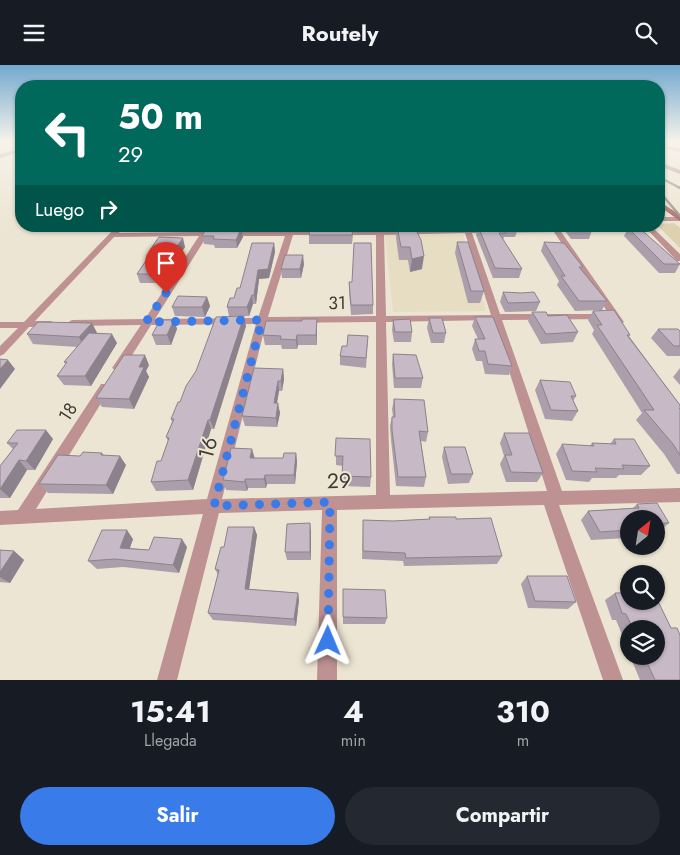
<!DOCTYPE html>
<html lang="es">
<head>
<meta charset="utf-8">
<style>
  :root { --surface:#171b24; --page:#242831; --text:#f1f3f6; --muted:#9ea1a6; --accent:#387be9 }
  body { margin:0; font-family:Jost,sans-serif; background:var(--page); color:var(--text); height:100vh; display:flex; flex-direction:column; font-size:19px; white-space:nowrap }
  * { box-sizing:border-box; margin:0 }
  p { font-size:16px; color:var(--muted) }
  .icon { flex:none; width:28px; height:28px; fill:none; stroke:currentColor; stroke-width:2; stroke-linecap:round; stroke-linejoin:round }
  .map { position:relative; height:615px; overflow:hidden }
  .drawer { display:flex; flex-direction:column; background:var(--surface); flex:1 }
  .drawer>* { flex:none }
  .hud { position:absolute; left:15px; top:15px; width:650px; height:152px; border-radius:20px; box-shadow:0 1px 4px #0004; background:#00695c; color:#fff; overflow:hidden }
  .needle { width:32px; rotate:30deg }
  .fabs { position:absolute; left:620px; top:445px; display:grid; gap:10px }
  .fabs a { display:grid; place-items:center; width:45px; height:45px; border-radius:50%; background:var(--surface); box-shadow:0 1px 4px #0004; font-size:25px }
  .pin { position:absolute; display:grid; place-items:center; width:42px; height:42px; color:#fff; margin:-51px -21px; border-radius:50% 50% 50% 0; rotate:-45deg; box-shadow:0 0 5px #0007 }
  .pin .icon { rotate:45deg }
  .me { position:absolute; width:55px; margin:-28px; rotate:1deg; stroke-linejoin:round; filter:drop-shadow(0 0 4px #0008) }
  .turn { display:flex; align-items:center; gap:18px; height:105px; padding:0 20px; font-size:22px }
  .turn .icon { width:65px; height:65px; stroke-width:2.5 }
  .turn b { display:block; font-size:35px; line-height:42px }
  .then { display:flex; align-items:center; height:48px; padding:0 20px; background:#0003; gap:10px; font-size:19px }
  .eta { display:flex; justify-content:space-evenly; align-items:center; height:85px; text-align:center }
  .eta b { font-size:30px; font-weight:700; line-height:35px }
  .action { display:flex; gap:10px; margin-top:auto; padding:10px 20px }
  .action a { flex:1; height:58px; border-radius:30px; background:var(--accent); color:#fff; font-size:20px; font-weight:700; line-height:58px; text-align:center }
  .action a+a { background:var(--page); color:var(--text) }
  header { display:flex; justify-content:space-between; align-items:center; height:65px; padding:0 20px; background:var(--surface); font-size:22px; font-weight:700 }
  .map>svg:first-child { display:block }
  .built { fill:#e7ddc3 }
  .green { fill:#ded1b0 }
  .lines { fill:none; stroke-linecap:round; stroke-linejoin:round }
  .service { stroke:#be9192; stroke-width:2.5 }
  .minor { fill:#be9192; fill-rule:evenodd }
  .secondary { fill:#a6676a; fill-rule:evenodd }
  .rail-far1 { stroke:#958f83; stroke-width:2 }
  .rail { stroke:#958f83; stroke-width:2.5 }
  .wall { fill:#ac9fab }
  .shaded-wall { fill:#8c828b }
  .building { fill:#c8b9c7; stroke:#8c828b }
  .route { stroke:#387be9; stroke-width:9; stroke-dasharray:0 16.2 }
  .labels { text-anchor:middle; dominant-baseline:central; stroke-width:4; stroke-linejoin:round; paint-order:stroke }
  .street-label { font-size:18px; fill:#3e3b34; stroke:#ede5d3 }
  .near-street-label { font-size:21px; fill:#3e3b34; stroke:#ede5d3 }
</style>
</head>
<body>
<header><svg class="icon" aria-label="menu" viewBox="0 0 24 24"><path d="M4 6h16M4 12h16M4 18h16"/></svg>Routely<svg class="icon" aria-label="search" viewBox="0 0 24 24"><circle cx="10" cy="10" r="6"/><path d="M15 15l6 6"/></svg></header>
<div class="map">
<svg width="680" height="615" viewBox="0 0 680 615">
  <rect width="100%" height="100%" fill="#ede5d3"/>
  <!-- built -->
  <path class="built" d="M385 170H463L486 246 393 247Z"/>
  <!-- green -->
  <path class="green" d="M674 158 680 163V183L658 161 659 159Z"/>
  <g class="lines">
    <!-- service -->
    <path class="service" d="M659 81 680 85"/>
    <!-- minor -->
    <path class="minor" d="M21 84V86L0 93V89Z
      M659 97 680 105V109L659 101Z
      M659 152H679L680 156H659Z
      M117 161H124L119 168 202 167 207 163 211 165 209 167 287 166 288 161H295L294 166H327V170H293L268 252 376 251V170H337V166L376 165V161H384V165L463 164V161H470L471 164 551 163 550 161H557L624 257 622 259H616L610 252 606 254 502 255 562 426 680 423V437L559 440 623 615H603L544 440 337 445V615H317L322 445 219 448 177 615H157L203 449 0 460V446L18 445 101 319H109L111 322 36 444 207 434 256 259 151 260 122 306 118 307 112 303 141 260 72 261 67 258 72 255 145 254 199 171 114 172 35 256H51L56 259 54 261 29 262 4 289 0 291V281L18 263H0V257H24ZM554 167 609 249H500L472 168ZM465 168 491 250 386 251 384 170ZM207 171H285L258 253 155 254ZM493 255 547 426 390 430 386 257ZM376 257V430L222 434 266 258Z
      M644 161H651L680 189V196H677Z"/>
    <!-- secondary -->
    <path class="secondary" d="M0 77H21V79H0Z
      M659 136 680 150V156L659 141Z"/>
    <!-- rail-far1 -->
    <path class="rail-far1" d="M659 112 680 123"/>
    <!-- rail -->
    <path class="rail" d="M678 122 680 123
      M659 126 680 151"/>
  </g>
  <!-- wall -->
  <path class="wall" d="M212 161H248L247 165H241L243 172 237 183H215L214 180 204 179 202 171 213 164Z
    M263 161H287L285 164H264Z
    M311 161H354L352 179H309V170L311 163Z
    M356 161H373V163H356Z
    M397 161H414L422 204 410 207 408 195H399L396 173Z
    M444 161H458L457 162H445Z
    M471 161H516L518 164 515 172H504L503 175 522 204 519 213H493L476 170 478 162H472Z
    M563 161H589L592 165 589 174H571L562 162Z
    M628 163 680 199 675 208H659L624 171Z
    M457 177 484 226 480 238H468L455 188Z
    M544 177 583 202 582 205 607 236 602 245 575 246 557 220 559 216 541 186Z
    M274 178 275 187 269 213 259 214 256 239H253L249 251H229L227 242 234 233 240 223Z
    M185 182 160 218H140L137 209 151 188 150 185Z
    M304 199 301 213H282L281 204Z
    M349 217 373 240V249L351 250 349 226Z
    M503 227 540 237 536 246 505 247 500 237Z
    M207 232 210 241 205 252 175 251 172 242Z
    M593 246 630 270 629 271 680 340V409H677L664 389 636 355 642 348 592 269 594 265 588 255Z
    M532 247 548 251 578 267 573 277 541 279 528 256Z
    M475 252 512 301 509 310 485 309 482 296H476L472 284 475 274H478L472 261Z
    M429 253 446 268 444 278H431L427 263Z
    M317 254V280H298L297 284H282L281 280H265L263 270 302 256Z
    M174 255 177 264 171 280H156L152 270Z
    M393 255 412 267 411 277H394L392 265Z
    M92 258 97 268H96L117 278 91 321 64 320 57 311 66 299 64 297 77 282 33 279 27 269Z
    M246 261 214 364H211L193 425 156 426 151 417 161 396 168 376 166 372 172 357 171 354Z
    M658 264 680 266V291H667L651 273Z
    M368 271 366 303 340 300V291L347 281Z
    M393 289 423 313 421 323H394L392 299Z
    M149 300 146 306 149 312 134 344 102 342 96 333Z
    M680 303V320L673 312Z
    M283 304 284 314 282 326H279L277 338 280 348 277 362 245 361 242 351Z
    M540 315 576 331 573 336 578 346 572 356 545 354 535 325Z
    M394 334 428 367 426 377 421 376 426 412 424 422 396 421 391 375 390 361 392 352H393L392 344Z
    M504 368 543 408 537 417H506L500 399 504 391 500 378Z
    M336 373 371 412 370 422 342 421 343 401 336 400Z
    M53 374 35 405H27L10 433H0V401L13 384 7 378Z
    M614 374 650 401 641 410H619L616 413H592L589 417 566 415 556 389 562 379 590 381 592 378 610 379Z
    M444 382 473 409 469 418 448 419 442 392Z
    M102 388 104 390 126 400 113 429 48 428 39 419 80 391Z
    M296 388 297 397 295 419H267L266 423H248L247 426 226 425 223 415 254 393H283Z
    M637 439 669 458 659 467H656V454H629V473L591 475 581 455 588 446 633 443Z
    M429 452 456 454 502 491 497 499 404 501 403 496 362 494 363 455 393 456 429 454Z
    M254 462 257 470 249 524 298 528 299 535 296 561 213 555 208 548 218 510 215 504 224 482Z
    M311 467V495H287L285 487Z
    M133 474 130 483 149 485 187 482 179 508 123 502 97 504 88 496Z
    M0 485 14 486 24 495 10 518 0 517Z
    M527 511 576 537 568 544 528 543 521 519Z
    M343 524 387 553 385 559H343Z
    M615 528H629V536H656V532L671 563H677L680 570V615H640L630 591H656V564H629V587L616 555H612L605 535Z"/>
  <!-- shaded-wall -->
  <path class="shaded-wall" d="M241 164 243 172 237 183 236 175Z
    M183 173 185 182 160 218 157 209Z
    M274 178 275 187 269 213 259 214 256 239 254 230 258 205Z
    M303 190 304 199 301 213 300 204Z
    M424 191 422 204 410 207 412 194Z
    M252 230 253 239 249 251 247 242Z
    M207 232 210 241 205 252 202 242Z
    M244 251 246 261 214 364 210 355Z
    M317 254V280L316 270Z
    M174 255 177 264 171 280 167 270Z
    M92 258 97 268 84 282 79 272Z
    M112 269 117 278 91 321 85 311Z
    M297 270 298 280 297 284 296 275Z
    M145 290 149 300 146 306 149 312 134 344 129 334 139 302Z
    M8 295 15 304 0 324V304Z
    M283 304 284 314 282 326 281 316Z
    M278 316 279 326 275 348 274 338Z
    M278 338 280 348 277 362 276 353Z
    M208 355 211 364 193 425 188 415Z
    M46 365 53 374 35 405 26 396Z
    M252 384 255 394 250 393Z
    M296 388 297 397 295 419 294 410Z
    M120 391 126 400 113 429 106 420Z
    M19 395 27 405 10 433 0 424Z
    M265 410 267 419 266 423 264 414Z
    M245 414 248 423 247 426 245 417Z
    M310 458 311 467V495L310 487Z
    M254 462 257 470 248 531 245 524Z
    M127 465 133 474 127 491 120 483Z
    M182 474 187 482 179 508 173 500Z
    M14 486 24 495 10 518 0 512V507Z
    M298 528 299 535 296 561 294 554Z"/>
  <!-- building -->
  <path class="building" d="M397 161H414L421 175 424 191 412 194 410 182H401Z
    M478 161H516L518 164H503L506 168H499L522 204 495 203Z
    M571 161H589L592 165H574Z
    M630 161H637L680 199H664L628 163Z
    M310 163H353L352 170H309Z
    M206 164H241L236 175 213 174 214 171H202Z
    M159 172 183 173 157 209H137L153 185H150Z
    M457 177H468L484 226H471Z
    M544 177 564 178 583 202H579L607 236H579L561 211H565Z
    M252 178H274L268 204 258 205 254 230H252L247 242H227L230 233H234L237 223H240Z
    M354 178H371L373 240H351L349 217H352Z
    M285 190H303L300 204H281Z
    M503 227 522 228 534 227 540 237 508 238Z
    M178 231 207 232 202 242H172Z
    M614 245 630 270H627L680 340V344L679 343 680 344V390L673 379 644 345H654L597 260H602L593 246Z
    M532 247H546L548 251 567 250 578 267 546 269Z
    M244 251 210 355H208L188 415 151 417 157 396H161L169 373 166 372 174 354H171L178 337H180L186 321 196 306 216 252Z
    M475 252H493L512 301 488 299 485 286H479L475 274H485Z
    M429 253H442L446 268H433Z
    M302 254H317L316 270H297L296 275 280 274 281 271 263 270 266 256H302Z
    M410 254 412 267H395L393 255Z
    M160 255H174L167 270H152Z
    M38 257 92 258 79 272 27 269Z
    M658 264H678L680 266V281H674Z
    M89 268 112 269 85 311H57L67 297H64Z
    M348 270 368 271 366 293 340 291 342 281H347Z
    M393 289 416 290 423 313H395Z
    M124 290H145L139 302H144L129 334 96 333Z
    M0 294 8 295 0 304Z
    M254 303 283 304 281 316H278L274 338H278L276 353 242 351Z
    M540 315 570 317 576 331H571L578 346 551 345Z
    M394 334 424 335 428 367 419 366 426 412H398L392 365V352H395Z
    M17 365H46L26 396 19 395 0 424V401L18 378H7Z
    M504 368H529L543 408 511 407 505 390H512Z
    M336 373 370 374 371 412 342 411 343 391H335Z
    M614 374H634L650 401 622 400 624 404 595 403 597 407 572 406 562 379 594 381 592 378 616 379Z
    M444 382H465L473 409H451Z
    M231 383 252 384 250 393H283L284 388H296L294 410H265L264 414H245V417L223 415Z
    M83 387 102 388 101 390 120 391 106 420 39 419 58 390 80 391Z
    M657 438 669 458H656V454H629V465L600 467 588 446 639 443 637 439Z
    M429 452H456V454L491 453 502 491 406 493 405 488 363 486V455L393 456 430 454Z
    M310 458V487H285L287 459Z
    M228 462H254L245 524 298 528 294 554 208 548 219 505 215 504 221 482H224Z
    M102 465H127L120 483 149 485 154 472 182 474 173 500 115 494 88 496Z
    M0 485 14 486 0 507Z
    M527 511H567L576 537 535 536Z
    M343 524 385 525 387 553 343 552Z
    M615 528H629V536H656V532L671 563H677L680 570V615H655L644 591H656V564H633L626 549 622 548Z"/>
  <!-- sky -->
  <linearGradient id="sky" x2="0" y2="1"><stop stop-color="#73a9ce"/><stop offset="0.47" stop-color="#f7f3eb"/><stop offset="1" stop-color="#f7f3eb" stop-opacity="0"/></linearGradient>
  <rect width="680" height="163" fill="url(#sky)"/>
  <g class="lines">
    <!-- route -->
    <path class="route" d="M166 228 146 257 262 255 214 441 330 437 328 576"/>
  </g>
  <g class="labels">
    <!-- street labels -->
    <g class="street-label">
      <text transform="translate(337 238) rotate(-1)">31</text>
      <text transform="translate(68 347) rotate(-58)">18</text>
    </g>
    <!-- near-street labels -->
    <g class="near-street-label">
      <text transform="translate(208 383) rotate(-75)">16</text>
      <text transform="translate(339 416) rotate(-1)">29</text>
    </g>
  </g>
</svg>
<div class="fabs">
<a><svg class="needle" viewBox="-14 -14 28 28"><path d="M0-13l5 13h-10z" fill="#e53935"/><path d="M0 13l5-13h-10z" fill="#9ea1a6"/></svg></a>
<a><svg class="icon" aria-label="search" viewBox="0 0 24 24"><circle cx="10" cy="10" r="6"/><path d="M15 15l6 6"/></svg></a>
<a><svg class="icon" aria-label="layers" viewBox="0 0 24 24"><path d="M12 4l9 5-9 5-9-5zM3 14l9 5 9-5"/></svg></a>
</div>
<div class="pin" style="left:166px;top:228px;background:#d93025"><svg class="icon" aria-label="arrive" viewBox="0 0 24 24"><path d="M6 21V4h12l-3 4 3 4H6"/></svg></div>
<svg class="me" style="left:328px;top:576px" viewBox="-20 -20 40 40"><path d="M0-17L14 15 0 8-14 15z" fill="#387be9" stroke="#fff" stroke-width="4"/></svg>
<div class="hud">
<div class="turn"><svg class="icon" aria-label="left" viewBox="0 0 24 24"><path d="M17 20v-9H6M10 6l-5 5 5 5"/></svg><div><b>50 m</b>29</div></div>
<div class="then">Luego<svg class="icon" aria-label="right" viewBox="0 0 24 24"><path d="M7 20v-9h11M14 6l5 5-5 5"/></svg></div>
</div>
</div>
<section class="drawer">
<div class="eta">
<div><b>15:41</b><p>Llegada</p></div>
<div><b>4</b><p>min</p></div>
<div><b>310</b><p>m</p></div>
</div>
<div class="action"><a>Salir</a><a>Compartir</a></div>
</section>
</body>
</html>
